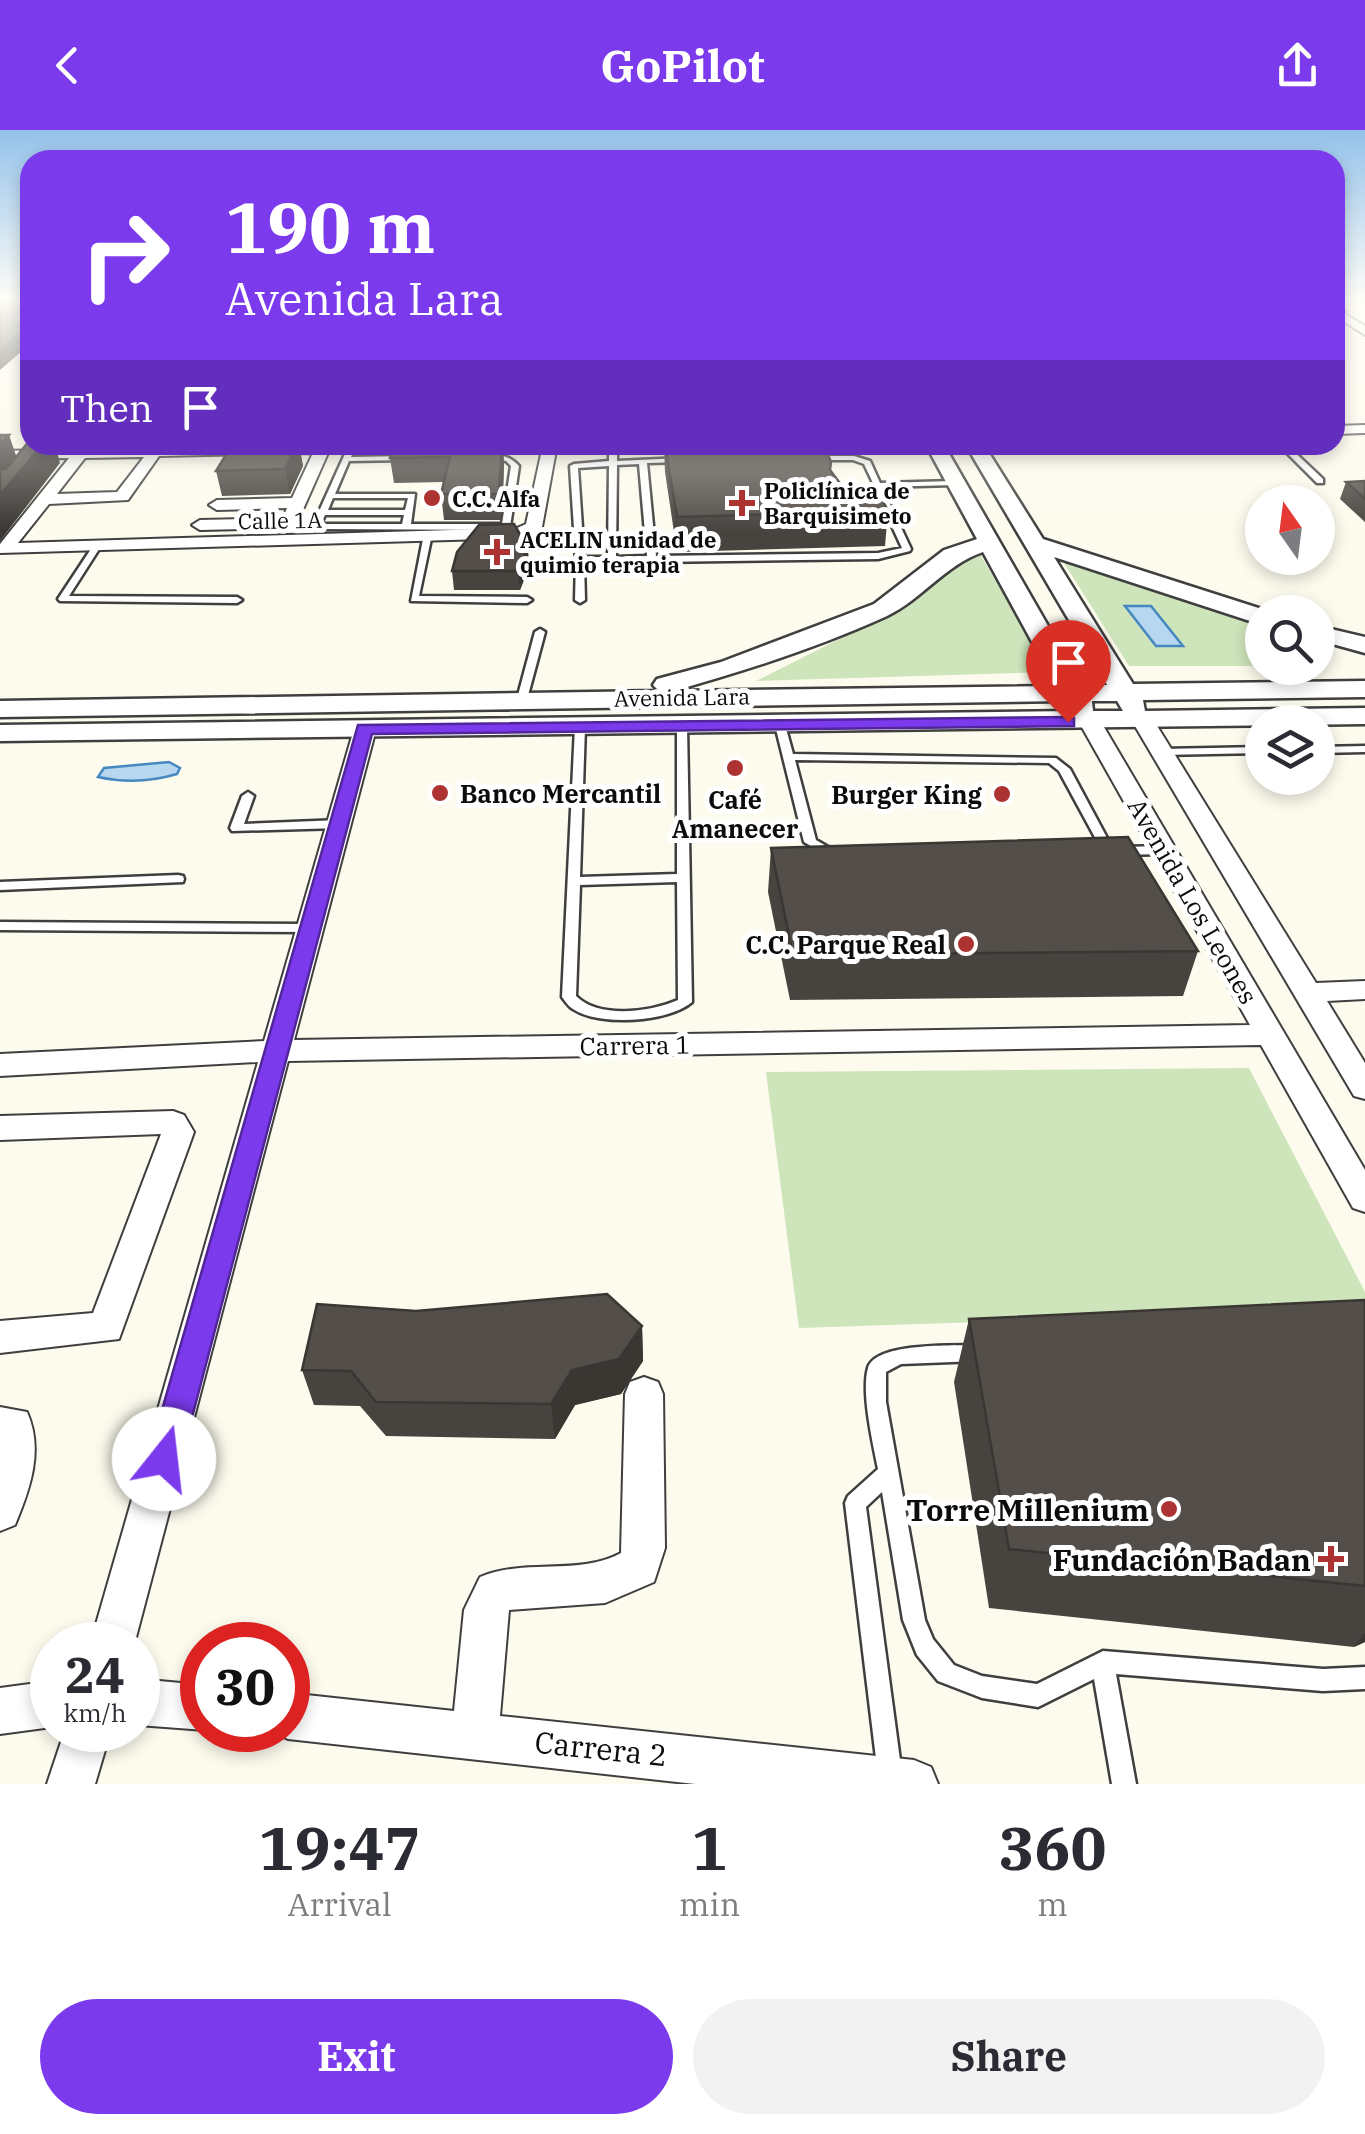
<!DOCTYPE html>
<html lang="en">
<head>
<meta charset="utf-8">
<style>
  :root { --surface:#fff; --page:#f2f2f3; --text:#2b2b33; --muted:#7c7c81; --accent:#7c3aed }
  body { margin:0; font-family:"IBM Plex Serif",serif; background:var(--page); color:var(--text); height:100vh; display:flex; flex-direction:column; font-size:38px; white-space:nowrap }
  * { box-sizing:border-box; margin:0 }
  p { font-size:32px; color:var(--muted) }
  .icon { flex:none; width:55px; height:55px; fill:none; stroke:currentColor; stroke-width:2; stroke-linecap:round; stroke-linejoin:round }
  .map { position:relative; height:1654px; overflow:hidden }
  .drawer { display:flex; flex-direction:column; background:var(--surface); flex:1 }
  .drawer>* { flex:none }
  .top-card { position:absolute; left:20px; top:20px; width:1325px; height:305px; border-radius:30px; box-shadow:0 5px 15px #0003; background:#7c3aed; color:#fff; overflow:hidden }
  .needle { width:65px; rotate:346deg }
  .buttons { position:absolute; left:1245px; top:355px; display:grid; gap:20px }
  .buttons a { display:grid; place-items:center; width:90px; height:90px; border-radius:50%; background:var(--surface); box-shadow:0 5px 15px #0003; font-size:50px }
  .speed { position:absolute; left:30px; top:1492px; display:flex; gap:20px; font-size:50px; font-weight:700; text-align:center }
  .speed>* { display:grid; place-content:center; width:130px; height:130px; border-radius:50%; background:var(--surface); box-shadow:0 5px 15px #0003; line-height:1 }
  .speed small { font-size:25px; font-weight:400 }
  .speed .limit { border:15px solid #d22; background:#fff; color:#111 }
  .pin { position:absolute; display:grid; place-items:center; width:85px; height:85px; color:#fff; margin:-102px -42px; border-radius:50% 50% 50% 0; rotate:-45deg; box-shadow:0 0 10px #0007 }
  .pin .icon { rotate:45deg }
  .me { position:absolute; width:110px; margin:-55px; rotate:16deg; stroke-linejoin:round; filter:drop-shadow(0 0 8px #0008) }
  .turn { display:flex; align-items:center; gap:35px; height:210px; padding:0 40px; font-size:45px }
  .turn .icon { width:130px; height:130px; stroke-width:2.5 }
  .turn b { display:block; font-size:70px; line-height:85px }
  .then { display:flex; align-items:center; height:95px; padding:0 40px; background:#0003; gap:20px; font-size:38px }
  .eta { display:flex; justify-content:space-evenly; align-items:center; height:170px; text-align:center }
  .eta b { font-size:60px; font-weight:700; line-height:70px }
  .cta { display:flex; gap:20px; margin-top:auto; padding:20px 40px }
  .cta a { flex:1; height:115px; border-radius:60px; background:var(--accent); color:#fff; font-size:40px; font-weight:700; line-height:115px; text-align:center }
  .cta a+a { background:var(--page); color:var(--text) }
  header { display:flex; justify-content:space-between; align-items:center; height:130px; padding:0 40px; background:var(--accent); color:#fff; font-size:45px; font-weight:700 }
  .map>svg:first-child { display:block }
  .green { fill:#cee4ba }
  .water { fill:#b6d7ef; stroke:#4588bf; stroke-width:2.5 }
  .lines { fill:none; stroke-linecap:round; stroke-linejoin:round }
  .service-casing { stroke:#3f3f3f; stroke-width:5 }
  .minor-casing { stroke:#3f3f3f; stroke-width:4 }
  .tertiary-casing { stroke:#3f3f3f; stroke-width:5 }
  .service { fill:#fff; fill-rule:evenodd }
  .minor { fill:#fff; fill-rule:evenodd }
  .tertiary { fill:#fff; fill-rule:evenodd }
  .wall { fill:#47433f }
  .shaded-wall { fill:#3a3733 }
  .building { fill:#534e49; stroke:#3a3733; stroke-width:2.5 }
  .route { fill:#7c3aed; stroke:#51269a; stroke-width:2.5 }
  .poi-dot { fill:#ad3332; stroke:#fff; stroke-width:4 }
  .labels { text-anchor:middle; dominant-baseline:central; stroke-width:10; stroke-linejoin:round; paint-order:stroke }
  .far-poi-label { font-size:22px; font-weight:bold; fill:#0c0c0c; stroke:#fff; text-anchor:start }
  .far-street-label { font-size:22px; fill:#0c0c0c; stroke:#fff }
  .poi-label { font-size:25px; font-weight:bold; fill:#0c0c0c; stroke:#fff; text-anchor:end }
  .street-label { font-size:25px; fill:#0c0c0c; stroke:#fff }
  .near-poi-label { font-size:30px; font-weight:bold; fill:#0c0c0c; stroke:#fff; text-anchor:end }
  .near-street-label { font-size:30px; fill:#0c0c0c; stroke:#fff }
</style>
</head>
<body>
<header><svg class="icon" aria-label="back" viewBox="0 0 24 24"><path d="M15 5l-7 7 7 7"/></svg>GoPilot<svg class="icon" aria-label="share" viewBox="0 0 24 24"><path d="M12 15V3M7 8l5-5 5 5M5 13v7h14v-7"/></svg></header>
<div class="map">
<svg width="1365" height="1654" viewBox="0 0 1365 1654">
  <rect width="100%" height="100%" fill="#fdfbed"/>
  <!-- green -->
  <path class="green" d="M978 421 1050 542 756 551 873 492Z
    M1059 425 1262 495V536H1129Z
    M1249 938 1365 1162V1179L799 1198 766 942Z"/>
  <!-- water -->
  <path class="water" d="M1125 476H1151L1183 516H1156Z
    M169 632 180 638 177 644C150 652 125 653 98 647L104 638Z"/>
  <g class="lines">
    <!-- service casing -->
    <g class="service-casing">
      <path id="service" d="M349 315H357L351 327 406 326 410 328 406 330 349 331 335 364H415L411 394H502L511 336 506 331 484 327C496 322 510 326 519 336L510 397 506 400 313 399 312 397ZM333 368H408L405 380H328ZM325 385H404L402 394H321Z
        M609 315H617V331L682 328 686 330 682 332 647 333 656 426 878 423 902 418 874 357 871 355 873 353 864 334 853 330H810L809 328 813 326H854L870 331 880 353 954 351 958 353 954 355 882 357 911 419 910 421 878 429 584 433 585 470 580 473 575 470 576 430 570 336 574 334 609 331ZM639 334 647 426 616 427 617 335ZM609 336 608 427H584L578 338Z
        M1279 315H1287L1323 349V353H1317Z
        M427 406 431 409 419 466 527 467 532 470 527 473 411 471 423 409Z
        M97 413 101 416 69 466 237 467 242 470 237 473 60 471 58 469 93 416Z
        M540 499 545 502 527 569 526 571H518L517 569 535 502Z
        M780 592 785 595 793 624 1056 628 1070 639 1114 721 1120 717 1164 716 1170 720 1164 724 1120 725 1114 721 1108 725 1104 724 1059 641 1049 633 795 630 816 710 840 724 838 727H830L804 712 775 595Z
        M682 593 687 596 692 872C669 892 600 897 573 879 569 877 565 871 562 867L575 597 580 594 585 597 580 747 677 744V596ZM677 752 678 870C650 882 599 889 576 866L580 755Z
        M1365 616V622L1318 623V617Z
        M1262 617V623L1161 625 1155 622 1161 619Z
        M248 662 254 666 244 694 340 690 346 694 340 698 232 701 230 698 242 666Z
        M178 745 183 746 184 749 183 752 0 760V752Z
        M0 792 311 794 318 798 311 802 0 800Z
        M978 1215 985 1217 987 1223 985 1229 978 1231 901 1234 886 1242V1272L925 1490 933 1509 954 1535 982 1546 1037 1554 1103 1521 1323 1539 1365 1537V1559L1323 1561 1116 1544 1136 1654H1112L1094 1549 1038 1577 982 1568 938 1551 917 1525 903 1490 882 1362 866 1377 902 1645 897 1654 882 1653 878 1645 845 1373 848 1366 878 1339C873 1314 861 1262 868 1238 875 1212 955 1216 978 1215Z"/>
    </g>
    <!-- minor casing -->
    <g class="minor-casing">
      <path id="minor" d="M1335 178 1365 196V205L1335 186Z
        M1365 295V303L1335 304V296Z
        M289 315H529L522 319 328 323 297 393 289 398 200 400 192 395 200 390 283 388 287 378 217 380 209 375 217 370 292 368 313 323 159 326 128 370 49 374 18 413 517 398 526 394 543 315H557L542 397 520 408 0 423V414L69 328 0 329V321ZM144 327 117 362 57 364 85 328Z
        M1143 585 1154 591 1316 853 1365 851V869L1327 871 1365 933V969L1354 966 1132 591Z
        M1090 586 1101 592 1365 1040V1082L1353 1078 1261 915 288 931 134 1515H90L258 932 0 946V924L264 911 354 599 365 592 376 599 294 910 1250 895 1079 592Z
        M173 981 184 985 194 1002 119 1209 0 1223V1191L93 1183 161 1004 0 1010V986Z
        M644 1247 658 1252 663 1264 665 1418 654 1452 605 1473 509 1480 500 1586 914 1630 931 1637 938 1654H695L288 1609 272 1602 288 1600V1563L454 1581 464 1480 480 1447C525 1428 579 1446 621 1423L625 1264 630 1252Z
        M0 1277 27 1282C44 1320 30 1359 15 1395L0 1401Z
        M138 1549 202 1555 205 1600 138 1595Z
        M52 1551V1597L0 1604V1558Z
        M65 1600H111L95 1654H47Z"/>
    </g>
    <!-- tertiary casing -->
    <g class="tertiary-casing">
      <path id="tertiary" d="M926 315H944L1082 555H1107L966 315H984L1043 409 1271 482H1262V494L1253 492 1054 427 1133 554 1365 551V567L1143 570 1145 581 1365 578V594L0 611V595L1071 581 1065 571 0 587V571L659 561 653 555 657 549 721 532 874 474 944 420 977 409ZM983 422 1056 556 673 561C745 541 819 517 887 486 922 469 945 435 983 422ZM1092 571H1117L1123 581H1093Z
        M1318 496 1365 507V523L1318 510Z"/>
    </g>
    <!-- service -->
    <use href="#service" class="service"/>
    <!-- minor -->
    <use href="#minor" class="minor"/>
    <!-- tertiary -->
    <use href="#tertiary" class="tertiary"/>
  </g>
  <!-- wall -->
  <path class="wall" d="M1335 174 1346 181 1341 200H1335Z
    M232 315H299L303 336 290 364 222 366 216 341Z
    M503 315 504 335 502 390H444L441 364 444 352 394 353 390 328Z
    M664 315H824L831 332V341L842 356 888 381 885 416 677 422 665 342Z
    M1365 351V392L1340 369 1346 352Z
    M529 437 520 460H454L452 441Z
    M771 718 1198 821 1183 866 790 870 768 762Z
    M1365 1170V1512L1354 1517 989 1478 954 1252 969 1189Z
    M642 1196 643 1231 621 1264 575 1275 555 1309 386 1306 360 1276 314 1275 302 1240Z"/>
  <!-- shaded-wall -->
  <path class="shaded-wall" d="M30 195V214L0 240V219Z
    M9 305 19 334 0 354V314Z
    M42 315H55L60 333 0 411V365Z
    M296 315H299L303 336 290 364 285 339Z
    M503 315 504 335 502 390 499 364Z
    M528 418 529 437 520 460 518 441Z
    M642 1196 643 1231 621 1264 575 1275 555 1309 551 1274 572 1240Z
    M1365 1503V1512L1354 1517Z"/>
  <!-- building -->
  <path class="building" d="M30 170V195L0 219V171Z
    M1335 174 1346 181H1335Z
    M0 305H9L0 314Z
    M30 310V315H42L0 365V340L7 338Z
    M232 315H296L285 339 216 341Z
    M395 315H502L499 364H441L450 327 390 328Z
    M665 315H824L831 332 830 340 842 356 875 355 888 381 677 387Z
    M1365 351V369L1346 352Z
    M514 394 528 418 518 441H452L457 422 479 395Z
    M1128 707 1198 821 793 825 771 718Z
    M607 1164 642 1196 619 1229 572 1240 551 1274 376 1272 351 1241 302 1240 317 1174 416 1181Z
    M1365 1170V1456L1009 1419 969 1189Z"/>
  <!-- sky -->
  <linearGradient id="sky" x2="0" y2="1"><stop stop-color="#94c2eb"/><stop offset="0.42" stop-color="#fefdf7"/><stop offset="1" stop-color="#fefdf7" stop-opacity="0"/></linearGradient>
  <rect width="1365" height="402" fill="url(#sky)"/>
  <!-- route -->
  <path class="route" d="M1068 587 1074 588V596L372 604 181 1329 176 1340 164 1345 153 1340 148 1329 358 595Z"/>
  <!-- markers -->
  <g class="poi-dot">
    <circle cx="432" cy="368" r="10"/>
    <path d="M737 358h10v10h10v10h-10v10h-10v-10h-10v-10h10z"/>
    <path d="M492 407h10v10h10v10h-10v10h-10v-10h-10v-10h10z"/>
    <circle cx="735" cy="638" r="10"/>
    <circle cx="440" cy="663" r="10"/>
    <circle cx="1002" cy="664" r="10"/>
    <circle cx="966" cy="814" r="10"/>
    <circle cx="1169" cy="1379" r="10"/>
    <path d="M1326 1414h10v10h10v10h-10v10h-10v-10h-10v-10h10z"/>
  </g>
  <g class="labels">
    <!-- far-poi labels -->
    <g class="far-poi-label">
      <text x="764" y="360">Policlínica de<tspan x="764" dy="25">Barquisimeto</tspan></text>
      <text x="452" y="368">C.C. Alfa</text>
      <text x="520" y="409">ACELIN unidad de<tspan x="520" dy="25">quimio terapia</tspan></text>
    </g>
    <!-- far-street labels -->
    <g class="far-street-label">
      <text transform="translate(280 390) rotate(-1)">Calle 1A</text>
      <text transform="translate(682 567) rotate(-1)">Avenida Lara</text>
    </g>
    <!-- poi labels -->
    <g class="poi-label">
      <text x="460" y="663" text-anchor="start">Banco Mercantil</text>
      <text x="982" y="664">Burger King</text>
      <text x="735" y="669" text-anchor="middle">Café<tspan x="735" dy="29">Amanecer</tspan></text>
      <text x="946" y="814">C.C. Parque Real</text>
    </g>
    <!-- street labels -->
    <g class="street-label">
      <text transform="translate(1193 771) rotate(60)">Avenida Los Leones</text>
      <text transform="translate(635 915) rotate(-1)">Carrera 1</text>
    </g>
    <!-- near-poi labels -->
    <g class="near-poi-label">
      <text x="1149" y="1379">Torre Millenium</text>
      <text x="1311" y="1429">Fundación Badan</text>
    </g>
    <!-- near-street labels -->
    <g class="near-street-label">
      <text transform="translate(601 1618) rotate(6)">Carrera 2</text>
    </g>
  </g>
</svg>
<div class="buttons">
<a><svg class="needle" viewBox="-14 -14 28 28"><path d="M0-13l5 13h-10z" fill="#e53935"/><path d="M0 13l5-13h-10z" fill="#7c7c81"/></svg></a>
<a><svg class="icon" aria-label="search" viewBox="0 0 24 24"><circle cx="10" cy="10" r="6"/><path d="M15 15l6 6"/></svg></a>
<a><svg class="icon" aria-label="layers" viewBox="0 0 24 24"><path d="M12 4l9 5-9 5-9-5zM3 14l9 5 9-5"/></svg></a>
</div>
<div class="speed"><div>24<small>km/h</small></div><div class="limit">30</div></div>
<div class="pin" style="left:1068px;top:592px;background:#d93025"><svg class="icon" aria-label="arrive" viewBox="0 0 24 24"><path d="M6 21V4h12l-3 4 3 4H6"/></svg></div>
<svg class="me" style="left:164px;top:1329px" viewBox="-20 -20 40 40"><circle r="19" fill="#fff"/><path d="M0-13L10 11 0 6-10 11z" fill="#7c3aed"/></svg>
<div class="top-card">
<div class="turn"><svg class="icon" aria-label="right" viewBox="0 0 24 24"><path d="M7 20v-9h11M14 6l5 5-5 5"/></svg><div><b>190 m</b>Avenida Lara</div></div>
<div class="then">Then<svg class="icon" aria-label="arrive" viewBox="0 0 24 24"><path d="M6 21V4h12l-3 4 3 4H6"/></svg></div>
</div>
</div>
<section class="drawer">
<div class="eta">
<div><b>19:47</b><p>Arrival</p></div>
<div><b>1</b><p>min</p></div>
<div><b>360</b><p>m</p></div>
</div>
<div class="cta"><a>Exit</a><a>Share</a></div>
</section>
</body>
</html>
